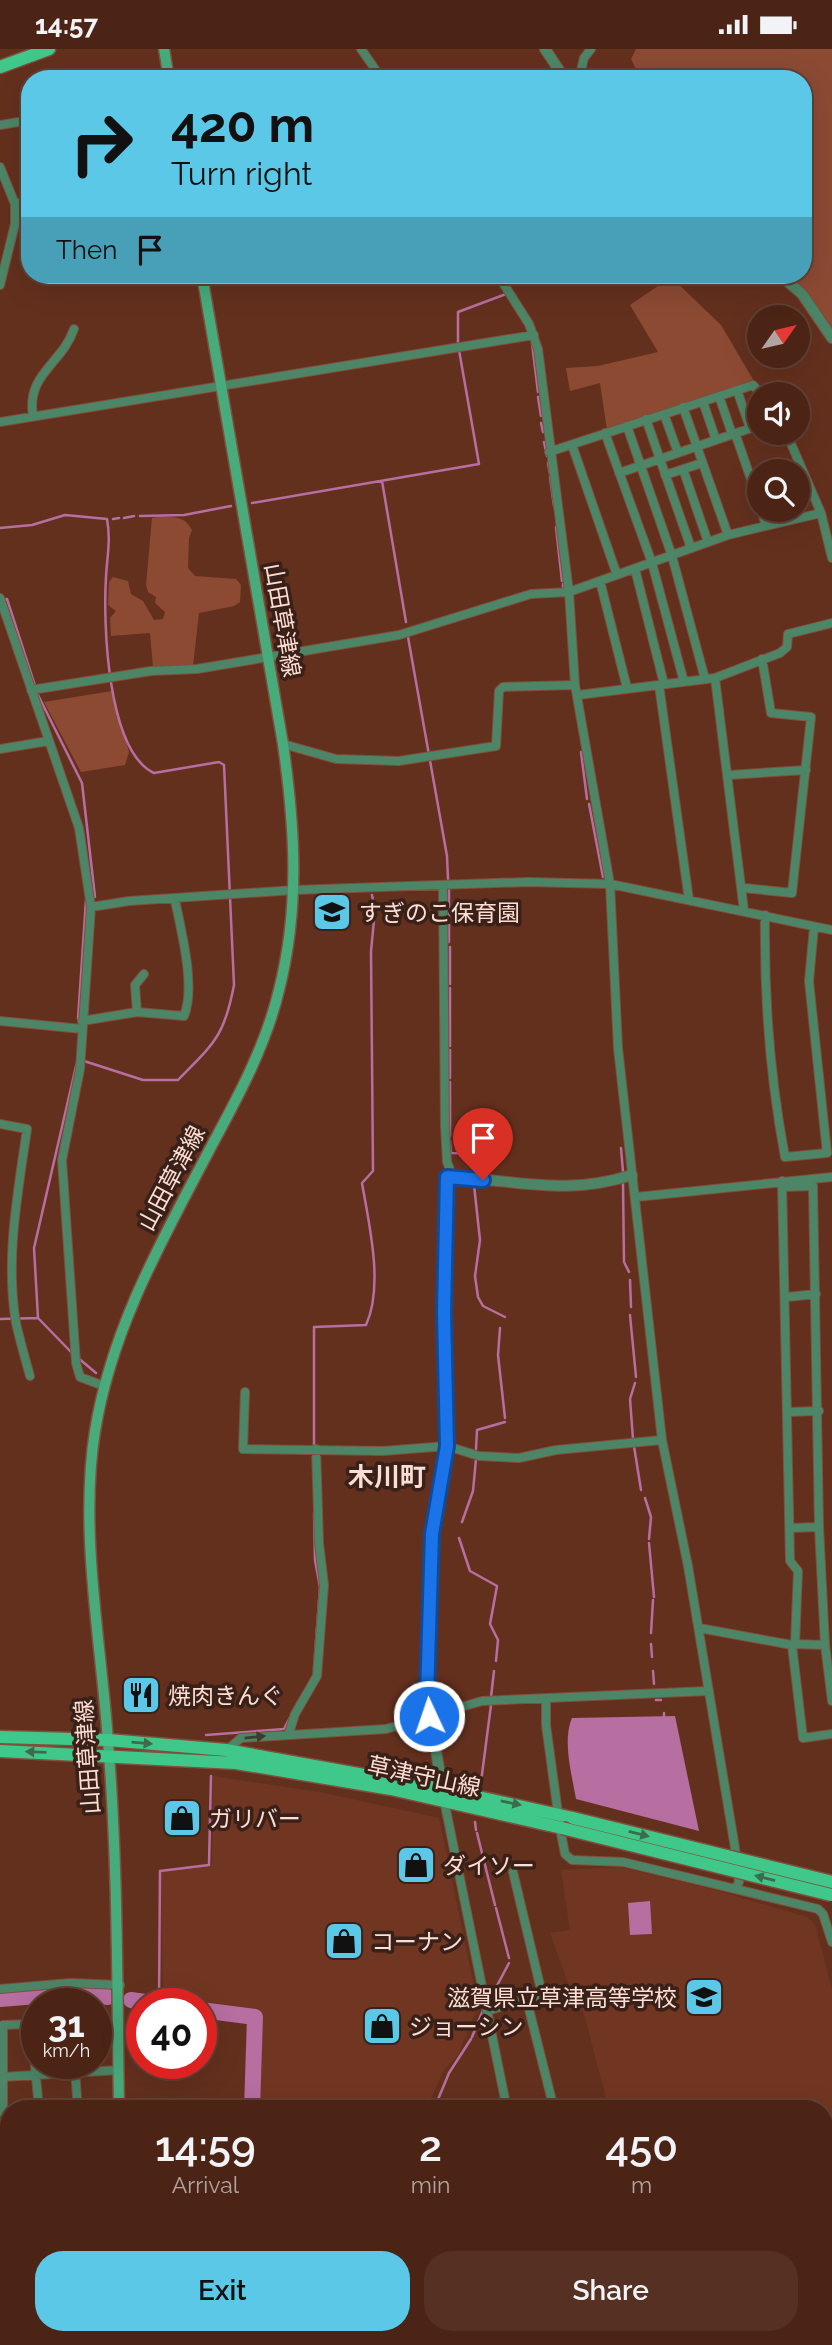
<!DOCTYPE html>
<html lang="en">
<head>
<meta charset="utf-8">
<style>
  :root { --surface:#4b2416; --page:#553023; --text:#f1f3f6; --muted:#b2a4a1; --line:#624135; --accent:#5bc8e7 }
  body { margin:0; font-family:Raleway,"Noto Sans JP",sans-serif; background:var(--page); color:var(--text); height:100vh; display:flex; flex-direction:column; font-size:26px; white-space:nowrap }
  * { box-sizing:border-box; margin:0 }
  p { font-size:23px; color:var(--muted) }
  .icon { flex:none; width:38px; height:38px; fill:none; stroke:currentColor; stroke-width:2; stroke-linecap:round; stroke-linejoin:round }
  .map { position:relative; flex:1; overflow:hidden }
  .drawer { position:absolute; left:0px; top:2051px; width:833px; height:245px; display:flex; flex-direction:column; background:var(--surface); border-radius:28px 28px 0 0; box-shadow:0 7px 28px #0002,0 0 0 2px var(--line) }
  .drawer>* { flex:none }
  .hud { position:absolute; left:21px; top:21px; width:791px; height:214px; border-radius:28px; box-shadow:0 7px 28px #0002,0 0 0 2px var(--line); background:#5bc8e7; color:#111; overflow:hidden }
  .needle { width:46px; rotate:56deg }
  .buttons { position:absolute; left:747px; top:256px; display:grid; gap:14px }
  .buttons a { display:grid; place-items:center; width:63px; height:63px; border-radius:50%; background:var(--surface); box-shadow:0 7px 28px #0002,0 0 0 2px var(--line); font-size:35px }
  .speed { position:absolute; left:21px; top:1939px; display:flex; gap:14px; font-size:35px; font-weight:700; text-align:center }
  .speed>* { display:grid; place-content:center; width:91px; height:91px; border-radius:50%; background:var(--surface); box-shadow:0 7px 28px #0002,0 0 0 2px var(--line); line-height:1 }
  .speed small { font-size:18px; font-weight:400 }
  .speed .limit { border:10px solid #d22; background:#fff; color:#111 }
  .pin { position:absolute; display:grid; place-items:center; width:60px; height:60px; color:#fff; margin:-72px -30px; border-radius:50% 50% 50% 0; rotate:-45deg; box-shadow:0 0 7px #0007 }
  .pin .icon { rotate:45deg }
  .me { position:absolute; width:77px; margin:-38px; rotate:357deg; stroke-linejoin:round; filter:drop-shadow(0 0 5px #0008) }
  .turn { display:flex; align-items:center; gap:24px; height:147px; padding:0 35px; font-size:32px }
  .turn .icon { width:91px; height:91px; stroke-width:2.5 }
  .turn b { display:block; font-size:49px; line-height:60px }
  .then { display:flex; align-items:center; height:66px; padding:0 35px; background:#0003; gap:14px; font-size:26px }
  .eta { display:flex; justify-content:space-evenly; align-items:center; height:119px; text-align:center }
  .eta b { font-size:42px; font-weight:600; line-height:49px }
  .cta { display:flex; gap:14px; margin-top:auto; padding:14px 35px }
  .cta a { flex:1; height:80px; border-radius:28px; background:var(--accent); color:#111; font-size:28px; font-weight:600; line-height:80px; text-align:center }
  .cta a+a { background:var(--page); color:var(--text) }
  .status { display:flex; justify-content:space-between; align-items:center; height:49px; padding:0 35px; background:var(--surface); direction:ltr }
  .status svg { height:19px; fill:currentColor }
  .map>svg:first-child { display:block }
  .built { fill:#713621 }
  .green { fill:#8c4a33 }
  .water { fill:#b76ea0 }
  .lines { fill:none; stroke-linecap:round; stroke-linejoin:round }
  .stream { stroke:#b76ea0; stroke-width:2.5 }
  .river { stroke:#b76ea0; stroke-width:16 }
  .minor-casing { stroke:#804f3e; stroke-width:10 }
  .tertiary-casing { stroke:#804f3e; stroke-width:12 }
  .secondary-casing { stroke:#804f3e; stroke-width:13 }
  .primary-casing { stroke:#804f3e; stroke-width:15 }
  .minor { stroke:#4c8667; stroke-width:8 }
  .tertiary { stroke:#4c8667; stroke-width:10 }
  .secondary { stroke:#48ab7b; stroke-width:10 }
  .primary { stroke:#40c88a; stroke-width:12 }
  .primary-bridge-casing { stroke:#804f3e; stroke-width:15; stroke-linecap:butt }
  .primary-bridge { stroke:#40c88a; stroke-width:12 }
  .oneway { fill:#3e3a2c }
  .oneway2 { fill:#3c6c4c }
  .route-casing { stroke:#114b97; stroke-width:18 }
  .route { stroke:#1a73e8; stroke-width:12 }
  .labels { text-anchor:middle; dominant-baseline:central; stroke-width:7; stroke-linejoin:round; paint-order:stroke }
  .street-label { font-size:23px; fill:#feddd2; stroke:#392119 }
  .poi-label { font-size:23px; fill:#feddd2; stroke:#392119; text-anchor:start }
  .quarter-label { font-size:26px; font-weight:bold; fill:#f9ded5; stroke:#392119 }
</style>
</head>
<body>
<div class="status"><b>14:57</b><svg viewBox="0 0 49 12"><path d="M0 12V9h3v3zM5 12V6h3v6zM10 12V3h3v9zM15 12V0h3v12zM26 1h20v11H26zM47 4h2v5h-2z"/></svg></div>
<div class="map">
<svg width="832" height="2296" viewBox="0 0 832 2296">
  <rect width="100%" height="100%" fill="#64301e"/>
  <!-- built -->
  <path class="built" d="M213 1727 320 1743 439 1769 478 1957 458 2006 444 2021 426 2060H256L257 1965 254 1960 163 1946 161 1823 212 1816Z
    M621 1818 715 1841 807 1868 815 1875 832 1941V2068L824 2069V2060H609L581 1954 571 1942 550 1884 570 1881 561 1821Z"/>
  <!-- green -->
  <path class="green" d="M636 0H832V279L808 244 789 226H803V30H641L631 10Z
    M671 228 721 276 754 332 607 381 600 334 570 342 566 319 598 317 658 303 630 256Z
    M160 467C174 469 184 466 192 481L189 489 188 519 195 527 236 530 241 536 240 553 234 557 199 564 193 617 153 618 150 584 111 587 110 569 116 562 108 556 109 533 113 528 128 532 131 545 143 552 154 571 163 570 165 563 155 554 156 548 148 543 146 536 152 469Z
    M112 642 129 703 125 716 81 723 44 653Z"/>
  <!-- water -->
  <path class="water" d="M675 1667 699 1782 576 1750C572 1726 562 1692 572 1669Z
    M650 1852 652 1885 630 1886 628 1854Z"/>
  <g class="lines">
    <!-- stream -->
    <path class="stream" d="M458 294V263L506 245
      M532 294 538 343
      M538 348 541 367
      M541 374 543 383
      M544 393 547 407
      M548 414 550 425
      M550 428 554 457
      M382 432 406 573
      M252 454 479 415 459 301
      M140 467 184 466 231 457
      M124 469 134 467
      M113 470 119 469
      M556 478 562 532
      M0 479 32 476 65 466 107 470C111 491 107 508 106 528 103 574 107 702 154 724L219 713 224 716 234 936C224 989 213 995 178 1031H143L84 1012
      M563 535V538
      M3 551 7 550 35 637
      M408 588 447 807 448 830
      M37 644 82 734 95 848H90
      M581 703 587 750
      M589 755 603 828
      M449 871V841
      M449 876V893
      M450 898V935
      M450 939V997
      M81 970H78L86 851
      M450 1001V1029
      M450 1033V1087
      M450 1092 451 1104 479 1105 478 1126
      M621 1099 623 1123
      M623 1134 624 1213 629 1223
      M474 1136 480 1191 475 1227 478 1248 483 1257 505 1268
      M630 1231 631 1258
      M630 1266 636 1328
      M38 1269 72 1304
      M0 1270 38 1269 34 1199 77 1013
      M500 1279 498 1306 505 1369
      M77 1308 96 1324
      M633 1390 630 1350 635 1334
      M314 1397V1278L366 1276C384 1237 369 1175 362 1134L373 1122 371 902 375 861 372 846
      M634 1397 641 1441
      M476 1400 477 1381 505 1373
      M645 1449 651 1468 649 1490
      M462 1473 473 1442 476 1410
      M459 1489 470 1522 497 1537 490 1575 498 1591 496 1612
      M649 1494 654 1548
      M651 1584 653 1551
      M651 1595 652 1608
      M314 1620 320 1538 315 1511 314 1464
      M653 1622 654 1635
      M491 1648 494 1622
      M656 1651H661
      M664 1664V1667
      M206 1686 284 1680 299 1651
      M481 1733 491 1656
      M475 1773 476 1781
      M477 1784 495 1856
      M496 1859 509 1909
      M491 1948 509 1914
      M159 1955 160 1822 209 1816 211 1727
      M472 1988 484 1959
      M434 2060 449 2024 471 1990
      M392 2287 393 2296"/>
    <!-- river -->
    <path class="river" d="M0 1950 75 1944 108 1948
      M131 1951 160 1955
      M201 1961 255 1968 252 2060"/>
    <!-- minor casing -->
    <g class="minor-casing">
      <path id="minor" d="M361 0 382 30
        M295 30H362
        M579 30 584 9 591 0
        M0 76 30 71
        M0 118 15 155V175L0 236
        M15 155 30 152
        M498 226 529 275 538 300 569 543 575 636 610 835 618 999 662 1391 688 1517 735 1799 739 1833 736 1839
        M737 341 750 379
        M719 347 732 385
        M703 353 716 391
        M683 358 728 486
        M664 365 678 404
        M33 367C26 325 62 315 74 280
        M646 370 691 499
        M0 373 534 286
        M627 377 672 507 705 630
        M786 383 821 464 832 509
        M605 384 652 514 684 633
        M735 384 760 456
        M572 396 617 526
        M549 403 753 336 761 345
        M683 420 708 493
        M619 424 760 376
        M665 426 702 414
        M761 460 766 477
        M635 520 664 635
        M600 532 627 639
        M0 549 79 779 91 858 80 1020 62 1111 76 1314 80 1328 104 1337
        M715 629 744 862
        M659 636 689 851
        M31 641 151 622 197 620 399 586 531 545 569 543 728 486 821 464
        M578 646 715 629 780 604 787 598 788 585 832 574
        M283 695 336 710 399 712 496 697 499 642 503 638 575 636
        M0 700 48 692
        M729 726 806 721
        M443 836 445 1077 447 1113 453 1128
        M744 839 792 844 811 668 771 664 762 610
        M91 858 129 852 295 841 528 833 610 835 832 881
        M765 866C764 947 770 1029 785 1108L827 1104 809 932 814 878
        M137 963 135 936 144 925
        M0 972 82 980
        M82 972 137 963 184 967C196 938 181 881 175 851
        M0 1075 27 1080C18 1143 5 1210 16 1274 20 1292 25 1309 30 1327
        M782 1132 790 1512 798 1522 795 1595 792 1596 803 1689 832 1685
        M782 1138 813 1137 819 1478 825 1596 795 1595
        M636 1148 832 1128
        M787 1248 816 1245
        M245 1343 243 1400 383 1402 447 1397 479 1407 519 1409 556 1401 662 1391
        M788 1363 819 1362
        M790 1479 819 1478
        M699 1579 792 1596
        M825 1596 832 1652
        M546 1650V1676L558 1764
        M289 1684 295 1665 317 1627 324 1536 319 1494 316 1400
        M227 1701 241 1689 386 1680 482 1652 708 1642
        M444 1751 507 2060
        M560 1779 565 1805 572 1811 623 1813 818 1860 823 1865 832 1893
        M0 1940 70 1934 120 1936
        M527 1952 554 2060
        M487 1962 542 1945 513 1823
        M75 2022 78 2060
        M2 2028 119 2021
        M824 2078 832 2077
        M9 2080H3V1976L31 1975 39 2060
        M824 2086H832
        M824 2123 832 2122
        M824 2145H832
        M824 2170H832
        M824 2230H832
        M0 2253H9
        M283 2287V2296
        M325 2287 326 2296
        M369 2287V2296
        M483 2287V2296
        M532 2287V2296
        M562 2287V2296
        M613 2296 614 2287
        M676 2296V2287
        M725 2296 832 2290"/>
    </g>
    <!-- tertiary casing -->
    <g class="tertiary-casing">
      <path id="tertiary" d="M545 0 565 30
        M780 226 802 245 832 289
        M443 1744 427 1647 432 1485 447 1397 444 1263 447 1128C515 1130 563 1148 632 1126"/>
    </g>
    <!-- secondary casing -->
    <g class="secondary-casing">
      <path id="secondary" d="M164 0 169 30
        M119 2060C117 1937 118 1815 108 1692 101 1593 79 1481 95 1382 112 1277 164 1188 212 1096 239 1046 266 996 279 941 300 858 295 779 283 695L202 226
        M121 2287V2296"/>
    </g>
    <!-- primary casing -->
    <g class="primary-casing">
      <path id="primary" d="M0 18 49 0
        M0 1688 108 1691 226 1701 442 1740 573 1769
        M0 1702 236 1714 391 1740 562 1779"/>
    </g>
    <!-- minor -->
    <use href="#minor" class="minor"/>
    <!-- tertiary -->
    <use href="#tertiary" class="tertiary"/>
    <!-- secondary -->
    <use href="#secondary" class="secondary"/>
    <!-- primary -->
    <use href="#primary" class="primary"/>
    <!-- primary-bridge casing -->
    <g class="primary-bridge-casing">
      <path id="primary-bridge" d="M573 1769 832 1833
        M562 1779 831 1846"/>
    </g>
    <!-- primary-bridge -->
    <use href="#primary-bridge" class="primary-bridge"/>
  </g>
  <!-- one-way arrows -->
  <defs><path id="oneway-solid" d="M-6-.8H1V-3.2L6.5 0L1 3.2V.8H-6Z" transform="scale(1.75)"/></defs>
  <use class="oneway" href="#oneway-solid" transform="translate(255 1688) rotate(-6)"/>
  <g class="oneway2">
    <use href="#oneway-solid" transform="translate(142 1694) rotate(5)"/>
    <use href="#oneway-solid" transform="translate(36 1703) rotate(-178)"/>
    <use href="#oneway-solid" transform="translate(511 1754) rotate(12)"/>
    <use href="#oneway-solid" transform="translate(639 1785) rotate(14)"/>
    <use href="#oneway-solid" transform="translate(765 1829) rotate(-166)"/>
  </g>
  <g class="lines">
    <!-- route casing -->
    <g class="route-casing">
      <path id="route" d="M429 1667 427 1647 432 1485 447 1397 444 1263 447 1128 483 1131"/>
    </g>
    <!-- route -->
    <use href="#route" class="route"/>
  </g>
  <!-- icons -->
  <defs>
    <g id="school-square" transform="scale(2.0125)"><rect x="-9" y="-9" width="18" height="18" rx="4" fill="#5bc8e7" stroke="#392119"/><path d="M0-5L7-2L0 1L-7-2ZM-4 1L0 2.5L4 1V4Q0 6-4 4Z" fill="#111"/></g>
    <g id="restaurant-square" transform="scale(2.0125)"><rect x="-9" y="-9" width="18" height="18" rx="4" fill="#5bc8e7" stroke="#392119"/><path d="M-5-6h1v4h1v-4h1v4h1v-4h1v5L-1.5 .5V6h-2V.5L-5-1ZM5-6V6H3V1.5H1.5Q1.5-4 5-6Z" fill="#111"/></g>
    <g id="shop-square" transform="scale(2.0125)"><rect x="-9" y="-9" width="18" height="18" rx="4" fill="#5bc8e7" stroke="#392119"/><path d="M-5-2.5h2.3a2.7 3.5 0 0 1 5.4 0H5L5.5 6h-11ZM-1.5-2.5h3a1.5 2.3 0 0 0-3 0Z" fill="#111"/></g>
  </defs>
  <g fill-rule="evenodd">
    <use href="#school-square" x="332" y="863"/>
    <use href="#restaurant-square" x="141" y="1646"/>
    <use href="#shop-square" x="182" y="1769"/>
    <use href="#shop-square" x="416" y="1816"/>
    <use href="#shop-square" x="344" y="1892"/>
    <use href="#school-square" x="704" y="1948"/>
    <use href="#shop-square" x="382" y="1977"/>
  </g>
  <g class="labels">
    <!-- street labels -->
    <g class="street-label">
      <text transform="translate(283 571) rotate(80)">山田草津線</text>
      <text transform="translate(171 1129) rotate(-62)">山田草津線</text>
      <text transform="translate(87 1708) rotate(-94)">山田草津線</text>
      <text transform="translate(424 1727) rotate(12)">草津守山線</text>
    </g>
    <!-- poi labels -->
    <g class="poi-label">
      <text x="359" y="863">すぎのこ保育園</text>
      <text x="168" y="1646">焼肉きんぐ</text>
      <text x="209" y="1769">ガリバー</text>
      <text x="443" y="1816">ダイソー</text>
      <text x="371" y="1892">コーナン</text>
      <text x="677" y="1948" text-anchor="end">滋賀県立草津高等学校</text>
      <text x="409" y="1977">ジョーシン</text>
    </g>
    <!-- quarter labels -->
    <g class="quarter-label">
      <text x="387" y="1428">木川町</text>
    </g>
  </g>
</svg>
<div class="buttons">
<a><svg class="needle" viewBox="-14 -14 28 28"><path d="M0-13l5 13h-10z" fill="#e53935"/><path d="M0 13l5-13h-10z" fill="#b2a4a1"/></svg></a>
<a><svg class="icon" aria-label="sound" viewBox="0 0 24 24"><path d="M4 9h4l5-4v14l-5-4H4zM17 9q2 3 0 6"/></svg></a>
<a><svg class="icon" aria-label="search" viewBox="0 0 24 24"><circle cx="10" cy="10" r="6"/><path d="M15 15l6 6"/></svg></a>
</div>
<div class="speed"><div>31<small>km/h</small></div><div class="limit">40</div></div>
<div class="pin" style="left:483px;top:1131px;background:#d93025"><svg class="icon" aria-label="arrive" viewBox="0 0 24 24"><path d="M6 21V4h12l-3 4 3 4H6"/></svg></div>
<svg class="me" style="left:429px;top:1667px" viewBox="-20 -20 40 40"><circle r="17" fill="#1a73e8" stroke="#fff" stroke-width="3"/><path d="M0-11L8 9 0 5-8 9z" fill="#fff"/></svg>
<div class="hud">
<div class="turn"><svg class="icon" aria-label="right" viewBox="0 0 24 24"><path d="M7 20v-9h11M14 6l5 5-5 5"/></svg><div><b>420 m</b>Turn right</div></div>
<div class="then">Then<svg class="icon" aria-label="arrive" viewBox="0 0 24 24"><path d="M6 21V4h12l-3 4 3 4H6"/></svg></div>
</div>
<section class="drawer">
<div class="eta">
<div><b>14:59</b><p>Arrival</p></div>
<div><b>2</b><p>min</p></div>
<div><b>450</b><p>m</p></div>
</div>
<div class="cta"><a>Exit</a><a>Share</a></div>
</section>
</div>
</body>
</html>
